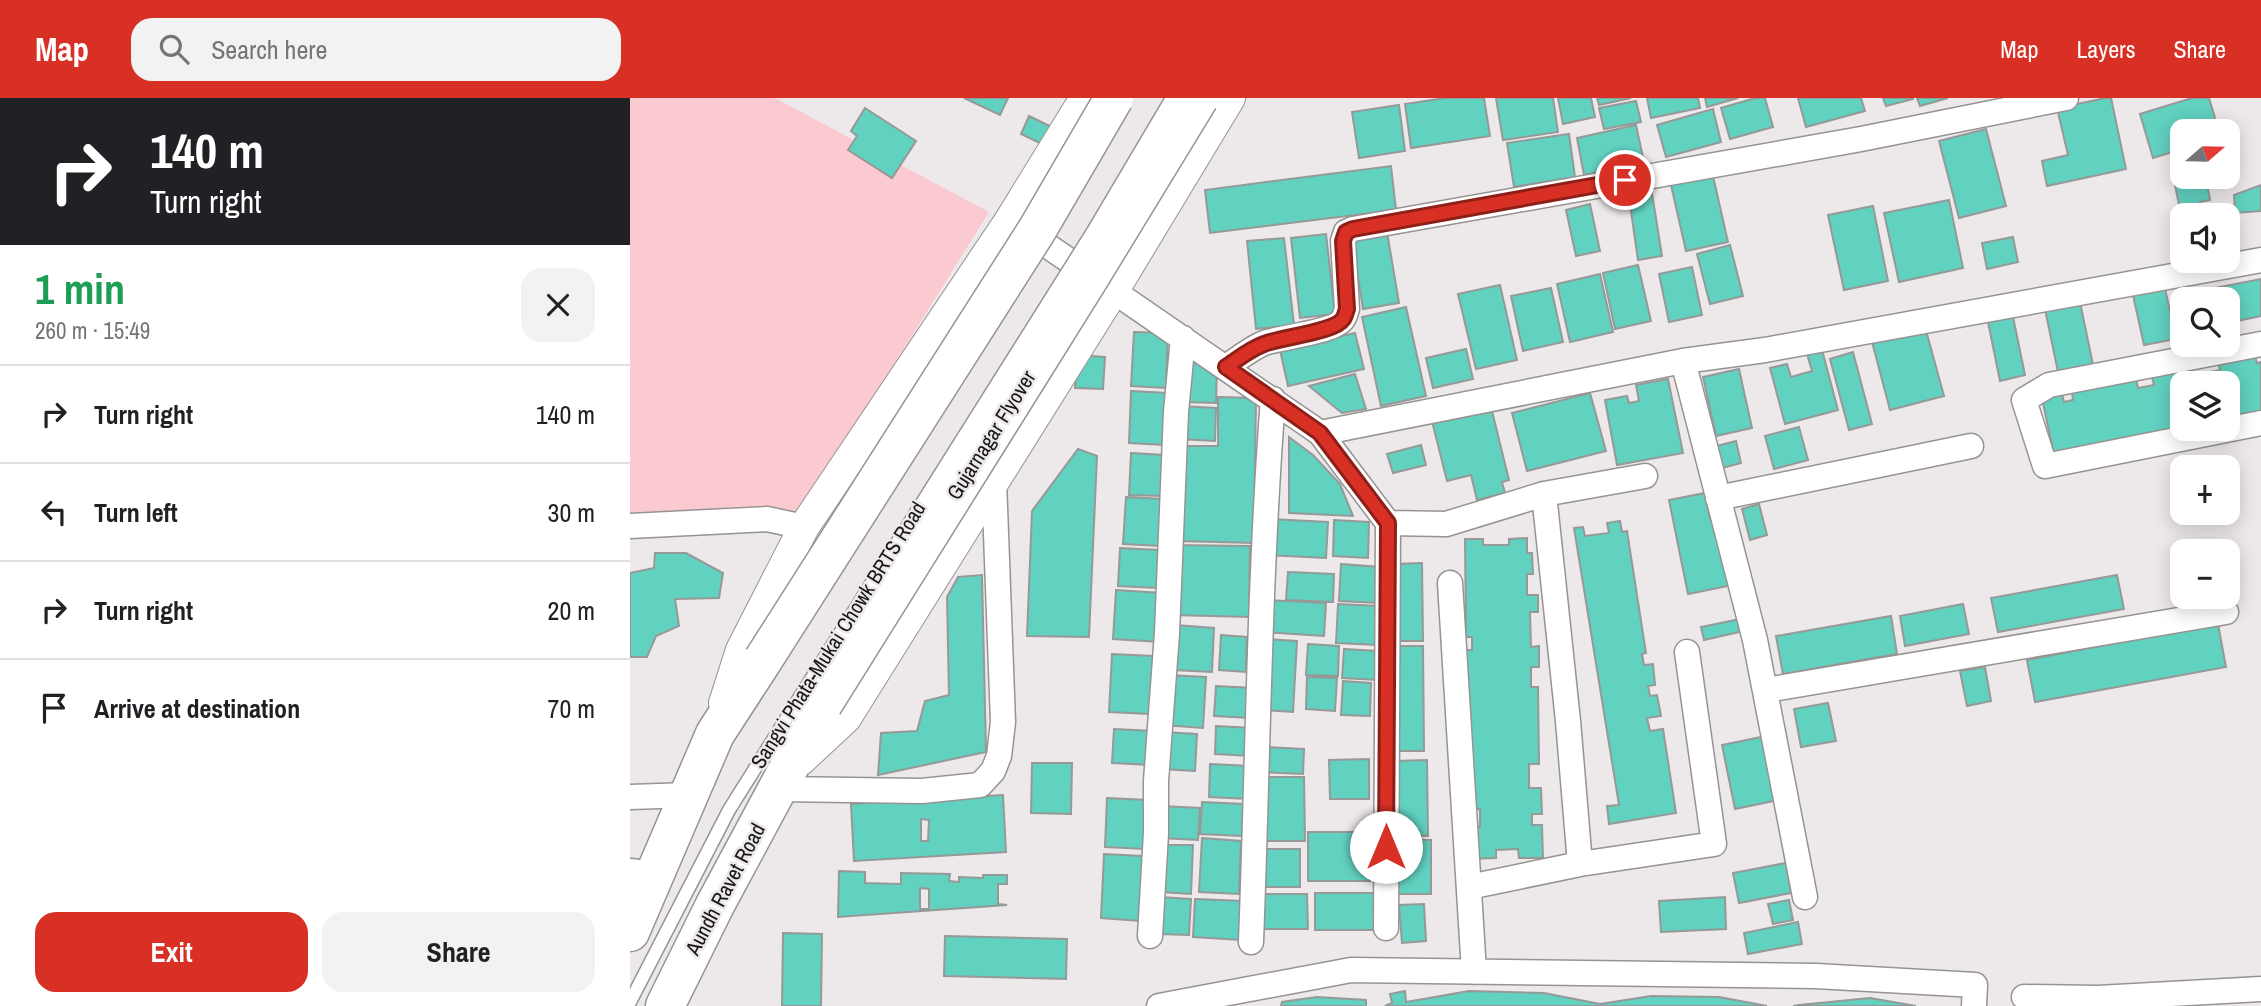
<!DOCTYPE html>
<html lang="en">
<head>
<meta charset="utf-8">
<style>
  :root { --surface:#fff; --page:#f2f2f2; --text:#202124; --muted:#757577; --line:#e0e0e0; --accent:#d93025 }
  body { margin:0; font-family:"Archivo Narrow",sans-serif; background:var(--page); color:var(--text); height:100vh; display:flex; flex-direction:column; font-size:26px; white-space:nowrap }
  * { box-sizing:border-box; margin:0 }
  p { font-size:23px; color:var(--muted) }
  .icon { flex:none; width:38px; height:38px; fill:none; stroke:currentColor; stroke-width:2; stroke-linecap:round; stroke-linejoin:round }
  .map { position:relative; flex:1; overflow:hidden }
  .sheet { display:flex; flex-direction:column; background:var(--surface); width:630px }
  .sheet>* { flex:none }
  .hud { background:#202124; color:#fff; overflow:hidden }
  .needle { width:46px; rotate:70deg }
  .buttons { position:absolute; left:1540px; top:21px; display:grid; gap:14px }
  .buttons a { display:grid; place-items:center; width:70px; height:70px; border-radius:14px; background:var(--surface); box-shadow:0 4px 18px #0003; font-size:35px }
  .pin { position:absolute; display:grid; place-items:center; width:60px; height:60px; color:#fff; margin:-30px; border:4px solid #fff; border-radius:50%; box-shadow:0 2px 7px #0007 }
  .me { position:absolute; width:77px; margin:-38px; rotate:0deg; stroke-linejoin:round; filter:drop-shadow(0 0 5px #0008) }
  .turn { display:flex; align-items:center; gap:24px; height:147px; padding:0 35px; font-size:32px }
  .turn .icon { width:91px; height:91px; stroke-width:2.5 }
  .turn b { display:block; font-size:49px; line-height:60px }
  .round { display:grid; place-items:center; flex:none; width:74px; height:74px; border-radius:21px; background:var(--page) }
  .headline { display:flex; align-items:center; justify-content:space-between; height:119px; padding:0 35px }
  h1 { font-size:42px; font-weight:700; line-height:52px; color:#1e9e55 }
  .primary-button { display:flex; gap:14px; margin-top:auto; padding:14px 35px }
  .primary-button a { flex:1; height:80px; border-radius:21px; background:var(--accent); color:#fff; font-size:28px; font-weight:700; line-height:80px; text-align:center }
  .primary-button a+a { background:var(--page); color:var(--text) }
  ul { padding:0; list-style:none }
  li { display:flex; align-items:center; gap:21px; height:98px; padding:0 35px; border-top:2px solid var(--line) }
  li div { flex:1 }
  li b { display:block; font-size:26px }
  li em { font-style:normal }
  header { display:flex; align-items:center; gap:42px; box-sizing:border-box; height:98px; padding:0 35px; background:var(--accent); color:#fff }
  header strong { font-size:33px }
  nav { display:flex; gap:38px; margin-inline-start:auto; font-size:24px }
  .search { width:490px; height:63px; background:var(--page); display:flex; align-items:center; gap:18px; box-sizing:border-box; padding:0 24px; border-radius:21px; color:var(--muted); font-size:26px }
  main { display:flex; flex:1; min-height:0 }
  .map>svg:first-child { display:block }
  .green { fill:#fbc9d0 }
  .building { fill:#61d1c0; stroke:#959998; stroke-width:2; fill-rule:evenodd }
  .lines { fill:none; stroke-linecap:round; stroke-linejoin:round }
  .service-casing { stroke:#979393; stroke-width:15 }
  .minor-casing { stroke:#979393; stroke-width:27 }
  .tertiary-casing { stroke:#979393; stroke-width:32 }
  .primary-casing { stroke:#979393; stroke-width:41 }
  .service { stroke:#fff; stroke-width:12 }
  .minor { stroke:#fff; stroke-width:24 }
  .tertiary { stroke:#fff; stroke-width:30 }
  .primary { stroke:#fff; stroke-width:38 }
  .service-bridge-casing { stroke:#979393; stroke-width:15; stroke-linecap:butt }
  .primary-bridge-casing { stroke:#979393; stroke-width:41; stroke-linecap:butt }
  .service-bridge { stroke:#fff; stroke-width:12 }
  .primary-bridge { stroke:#fff; stroke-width:38 }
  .route-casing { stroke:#8d1f18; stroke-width:18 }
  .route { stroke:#d93025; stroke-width:12 }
  .labels { text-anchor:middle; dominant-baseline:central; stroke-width:5; stroke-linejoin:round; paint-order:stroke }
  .street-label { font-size:21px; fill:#181717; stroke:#ede8e9 }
</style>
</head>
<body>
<header>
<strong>Map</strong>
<div class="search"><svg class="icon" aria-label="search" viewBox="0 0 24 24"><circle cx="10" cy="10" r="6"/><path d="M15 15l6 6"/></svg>Search here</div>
<nav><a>Map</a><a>Layers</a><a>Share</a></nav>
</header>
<main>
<section class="sheet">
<div class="hud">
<div class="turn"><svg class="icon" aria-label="right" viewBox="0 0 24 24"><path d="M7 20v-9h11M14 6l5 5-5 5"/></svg><div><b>140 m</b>Turn right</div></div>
</div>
<div class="headline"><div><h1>1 min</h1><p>260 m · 15:49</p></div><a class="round"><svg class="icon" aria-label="close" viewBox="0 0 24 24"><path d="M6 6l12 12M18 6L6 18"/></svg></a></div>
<ul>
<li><svg class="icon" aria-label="right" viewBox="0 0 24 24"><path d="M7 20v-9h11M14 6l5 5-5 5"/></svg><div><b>Turn right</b></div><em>140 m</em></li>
<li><svg class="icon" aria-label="left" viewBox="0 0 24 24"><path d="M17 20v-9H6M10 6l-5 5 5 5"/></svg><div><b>Turn left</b></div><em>30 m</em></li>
<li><svg class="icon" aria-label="right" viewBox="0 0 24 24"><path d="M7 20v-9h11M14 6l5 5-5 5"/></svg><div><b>Turn right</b></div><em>20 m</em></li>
<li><svg class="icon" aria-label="arrive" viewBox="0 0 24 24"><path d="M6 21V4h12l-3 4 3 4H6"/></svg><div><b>Arrive at destination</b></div><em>70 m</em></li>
</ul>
<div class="primary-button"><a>Exit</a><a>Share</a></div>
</section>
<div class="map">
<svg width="1631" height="908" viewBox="0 0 1631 908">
  <rect width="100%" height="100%" fill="#ede8e9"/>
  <!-- green -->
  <path class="green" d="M0 0H145L359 114 171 416 108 409 0 416Z"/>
  <!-- building -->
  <path class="building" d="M334 0H378L370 17Z
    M815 0H854L860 38 781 50 775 6Z
    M866 0H923L928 34 873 42Z
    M928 0H961L965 19 933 26Z
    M967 0H1001L969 7Z
    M1017 0H1068L1070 10 1021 20Z
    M1075 0H1108L1077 9Z
    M1125 0H1135L1143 29 1100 41 1091 10Z
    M1168 0H1231L1235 13 1176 29Z
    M1253 0H1283V1L1256 8Z
    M1287 0H1318L1290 8Z
    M1476 0H1481L1496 71 1417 88 1412 63 1438 57 1427 10Z
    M1562 0H1579L1589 33H1552V51L1523 60 1510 16Z
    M1006 3 1011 24 974 31 969 10Z
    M769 7 775 53 729 60 722 14Z
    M235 10 286 43 262 80 218 52 227 38 221 33Z
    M1083 11 1091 44 1036 59 1027 27Z
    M399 18 428 32 420 50 391 36Z
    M1006 27 1014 64 954 77 947 40Z
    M1356 31 1376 108 1329 120 1309 43Z
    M939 36 945 79 884 89 877 45Z
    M1552 66V79H1582L1583 84 1577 85 1580 102 1570 104 1571 112 1551 116 1541 68Z
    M761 68 766 112 580 135 575 92Z
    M1083 78 1098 144 1056 153 1041 87Z
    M1631 87V113L1605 115 1604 97Z
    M1021 89 1032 158 1008 162 998 92Z
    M1319 102 1333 170 1269 184 1254 115Z
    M960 106 970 153 946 158 936 112Z
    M1243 108 1258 183 1214 192 1198 117Z
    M757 134 769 205 733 211 722 140Z
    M696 136 705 216 670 220 661 140Z
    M1383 139 1388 164 1357 171 1352 145Z
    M654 140 664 227 626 231 617 143Z
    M1100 147 1113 198 1080 206 1067 156Z
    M1008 167 1021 223 985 231 973 175Z
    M1062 169 1072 217 1039 224 1029 176Z
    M970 176 983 234 940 244 927 186Z
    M1533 181 1546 241 1514 247 1501 188Z
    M1631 181V218L1598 225V201H1555L1554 196Z
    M870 187 887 262 846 271 828 196Z
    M921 190 933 244 893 253 881 198Z
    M1450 204 1463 267 1428 274 1415 211Z
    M776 209 796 298 751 308 732 219Z
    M1381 209 1395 277 1370 283 1356 214Z
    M1294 225 1314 298 1260 312 1241 240Z
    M504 234 538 235 536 290 501 288Z
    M725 235 734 271 658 288 650 252Z
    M836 251 843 281 803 290 796 260Z
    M1192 252 1208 312 1155 326 1140 270 1157 266 1161 279 1182 273 1177 256Z
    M1223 254 1242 326 1219 332 1200 261Z
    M1624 256 1627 265 1631 264V319L1598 326V285H1552V331L1425 362 1412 300 1432 296 1434 304 1443 302 1442 294 1506 280 1508 290 1524 287 1522 279 1551 273 1552 280 1590 272 1588 263Z
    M447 257 475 259 473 291 445 290Z
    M555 259 587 267 586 305 553 304Z
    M1109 271 1122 330 1086 338 1073 279Z
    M725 276 736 311 712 315 679 288Z
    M1038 281 1053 355 987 367 975 302 997 298 999 305 1009 303 1006 287Z
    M501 293 538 295 535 347 499 345Z
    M960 295 976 353 897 373 882 315Z
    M588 299 626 300 624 445 547 443 549 348H588Z
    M551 308 586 310 585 343 549 341Z
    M861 309 879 382 872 384 875 395 847 402 841 377 817 383 802 323Z
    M1169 329 1178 362 1144 371 1135 338Z
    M659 339 683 357 710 386 723 418 659 415Z
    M1106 343 1111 365 1092 370 1087 348Z
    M791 347 796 367 763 375 757 356Z
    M448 351 467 358 459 539 397 538 402 413Z
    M501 355 535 357 533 398 499 397Z
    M1075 395 1080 420 1090 418 1098 488 1058 496 1039 402Z
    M496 399 534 401 531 448 493 446Z
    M1129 406 1137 437 1120 442 1112 411Z
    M639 421 698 424 696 460 637 457Z
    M704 422 739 424 738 460 703 458Z
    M990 423 992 434 997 433 1016 555 1012 556 1014 567 1023 566 1025 587 1018 588 1020 598 1027 597 1031 618 1017 620 1020 633 1033 631 1046 715 979 726 977 708 989 707 944 430 953 429 955 438 979 435 977 425Z
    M897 440V455H902L903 476H897V497H908V514H900L901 549 909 548V569H901V589H908L909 666H899V690H911L912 716H902V727H912L913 760H889L888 751 866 752V760L839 761V729H850V711L839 712 836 552H842V539H836L835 441H853V447H879V441Z
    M543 447 620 448 619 519 542 517Z
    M490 450 529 452 527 490 488 488Z
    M25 455H56L93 475 89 500 45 501 49 528 26 538 17 559H0V475L24 470Z
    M792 465 793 543H764V466Z
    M711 466 751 469 749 505 709 503Z
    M658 474 704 476 703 504 656 502Z
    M352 477 356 654 248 677 251 635 287 633 295 603 319 597 317 499 328 479Z
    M1487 477 1494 511 1368 534 1361 500Z
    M486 492 532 495 530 544 483 541Z
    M633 502 696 505 694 538 632 534Z
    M708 506 749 508 747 547 706 545Z
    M1333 506 1339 536 1275 548 1270 518Z
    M1261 518 1267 556 1153 576 1146 538Z
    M1115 520 1118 532 1074 542 1071 529Z
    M1588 526 1596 569 1405 604 1397 562Z
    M545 527 584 530 582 574 543 572Z
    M591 537 617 539 616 574 589 572Z
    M634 541 667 543 663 614 630 612Z
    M678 546 709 548 708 578 676 577Z
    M765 548H793L794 653H765Z
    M714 551 748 553 747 582 712 580Z
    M482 556 523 558 520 616 479 614Z
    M1355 569 1361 603 1337 608 1330 573Z
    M537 577 576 579 573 630 533 627Z
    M677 579 707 580 705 613 676 611Z
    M713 583 741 585 740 618 711 617Z
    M586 588 623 590 621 620 584 618Z
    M1198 605 1206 643 1171 649 1164 611Z
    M586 628 623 630 622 658 585 656Z
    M484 631 523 633 521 667 482 665Z
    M533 634 567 636 565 673 531 671Z
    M1136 638 1149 702 1105 711 1092 647Z
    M633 649 674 651 673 676 632 674Z
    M739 661V701H700L699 662Z
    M797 662 798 738 765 737 764 663Z
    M402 665H442L441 716 401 715Z
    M580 666 620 668 618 701 579 699Z
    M632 679H674L675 743H632Z
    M373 697 376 754 224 763 221 706ZM291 721 299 722 298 743H291Z
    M477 700 517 702 515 751 475 749Z
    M572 704 614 706 612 738 570 736Z
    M532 708 570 710 568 742 531 740Z
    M678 734H739L740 783H678Z
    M572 740 611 743 609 796 569 794Z
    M763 742H801V796H764Z
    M533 747H563L561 796 531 794Z
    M633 751H670V789H633Z
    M474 756 513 758 510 823 471 820Z
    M1156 765 1161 795 1109 805 1103 775Z
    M209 773 235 774V785L271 786V775L320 776 319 783 329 784V779L353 780V777H377V786H368V806L377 807 208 819ZM290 790 299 791V811H290Z
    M685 795H744V832H685Z
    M634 796H677L678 831H634Z
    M530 799 561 801 559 837 528 836Z
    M1095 799 1096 831 1031 834 1029 803Z
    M565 801 613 803 611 842 563 839Z
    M1159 802 1163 822 1143 826 1138 806Z
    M794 806 796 843 772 845 769 807Z
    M1168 824 1172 846 1118 856 1114 835Z
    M153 835 192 836 191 908H152Z
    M315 838 437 841 436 881 314 878Z
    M775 893 776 904 839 893 914 895 970 906 1021 898 1089 899 1137 908H755L762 905 760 896Z
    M687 899 736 902V908H651L652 904Z
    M1240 900 1286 908H1163L1169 907Z"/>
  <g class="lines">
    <!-- service casing -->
    <g class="service-casing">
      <path id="service" d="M0 904 99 712 173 594"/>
    </g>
    <!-- minor casing -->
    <g class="minor-casing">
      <path id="minor" d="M393 131 690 335 758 425 756 830
        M1631 246 1419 287 1394 302 1415 368 1631 325
        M1053 263 1125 542 1175 799
        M596 269C608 261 620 251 634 245 651 239 705 234 713 221 715 219 716 213 717 211L713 143 716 134 723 131 1231 41 1436 0
        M690 335 1053 263 1135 252 1631 162
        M914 396 938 623 950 766
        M1088 400 1341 348
        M758 425 816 426 914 396 1015 378
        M0 428 137 421 174 429
        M820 485 844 874
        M1136 592 1596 514
        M148 691 292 693 350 687 363 673 369 658 373 624 364 382
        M0 699 59 697
        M0 773 26 776
        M839 789 950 766 1084 746 1057 554
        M520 838 526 735V683L537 535 546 314 553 240
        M621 844C628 663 629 482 643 301
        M1394 899 1468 900 1631 891
        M529 908 721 872 1186 878 1345 887 1344 908"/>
    </g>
    <!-- tertiary casing -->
    <g class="tertiary-casing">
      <path id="tertiary" d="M94 605 111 552 174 429 380 122 455 0
        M171 662 216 620 484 192 600 0"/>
    </g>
    <!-- primary casing -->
    <g class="primary-casing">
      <path id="primary" d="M0 834 85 636 133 562
        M35 908 85 807 193 606"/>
    </g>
    <!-- service -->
    <use href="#service" class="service"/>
    <!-- minor -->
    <use href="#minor" class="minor"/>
    <!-- tertiary -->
    <use href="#tertiary" class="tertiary"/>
    <!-- primary -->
    <use href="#primary" class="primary"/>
    <!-- service-bridge casing -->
    <g class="service-bridge-casing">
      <path id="service-bridge" d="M173 594 462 135 542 0"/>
    </g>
    <!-- primary-bridge casing -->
    <g class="primary-bridge-casing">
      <path id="primary-bridge" d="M133 562 407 132 484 0
        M193 606 458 182 569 0"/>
    </g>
    <!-- service-bridge -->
    <use href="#service-bridge" class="service-bridge"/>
    <!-- primary-bridge -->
    <use href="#primary-bridge" class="primary-bridge"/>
  </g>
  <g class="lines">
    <!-- route casing -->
    <g class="route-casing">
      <path id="route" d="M756 749 758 425 690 335 596 269C608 261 620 251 634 246 651 239 705 234 713 221 715 219 716 213 717 211L713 143 716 134 723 131 995 82"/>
    </g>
    <!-- route -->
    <use href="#route" class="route"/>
  </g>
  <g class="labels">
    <!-- street labels -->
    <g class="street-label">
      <text transform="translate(361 337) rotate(-58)">Gujarnagar Flyover</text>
      <text transform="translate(208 537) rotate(-58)">Sangvi Phata-Mukai Chowk BRTS Road</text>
      <text transform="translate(95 791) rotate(-62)">Aundh Ravet Road</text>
    </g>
  </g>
</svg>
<div class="buttons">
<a><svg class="needle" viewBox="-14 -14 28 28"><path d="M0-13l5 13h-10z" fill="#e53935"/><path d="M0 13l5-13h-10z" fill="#757577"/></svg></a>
<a><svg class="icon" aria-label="sound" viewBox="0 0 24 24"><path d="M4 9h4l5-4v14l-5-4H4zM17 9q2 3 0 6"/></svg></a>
<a><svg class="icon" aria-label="search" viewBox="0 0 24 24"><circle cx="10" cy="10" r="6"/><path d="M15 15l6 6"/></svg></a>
<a><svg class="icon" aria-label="layers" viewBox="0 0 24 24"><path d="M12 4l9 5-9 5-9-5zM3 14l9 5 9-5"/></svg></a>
<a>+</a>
<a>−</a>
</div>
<div class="pin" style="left:995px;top:82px;background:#d93025"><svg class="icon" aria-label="arrive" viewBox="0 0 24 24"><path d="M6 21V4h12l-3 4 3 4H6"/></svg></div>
<svg class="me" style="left:756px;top:749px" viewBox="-20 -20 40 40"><circle r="19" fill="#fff"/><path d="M0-13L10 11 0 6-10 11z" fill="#d93025"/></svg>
</div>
</main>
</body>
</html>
